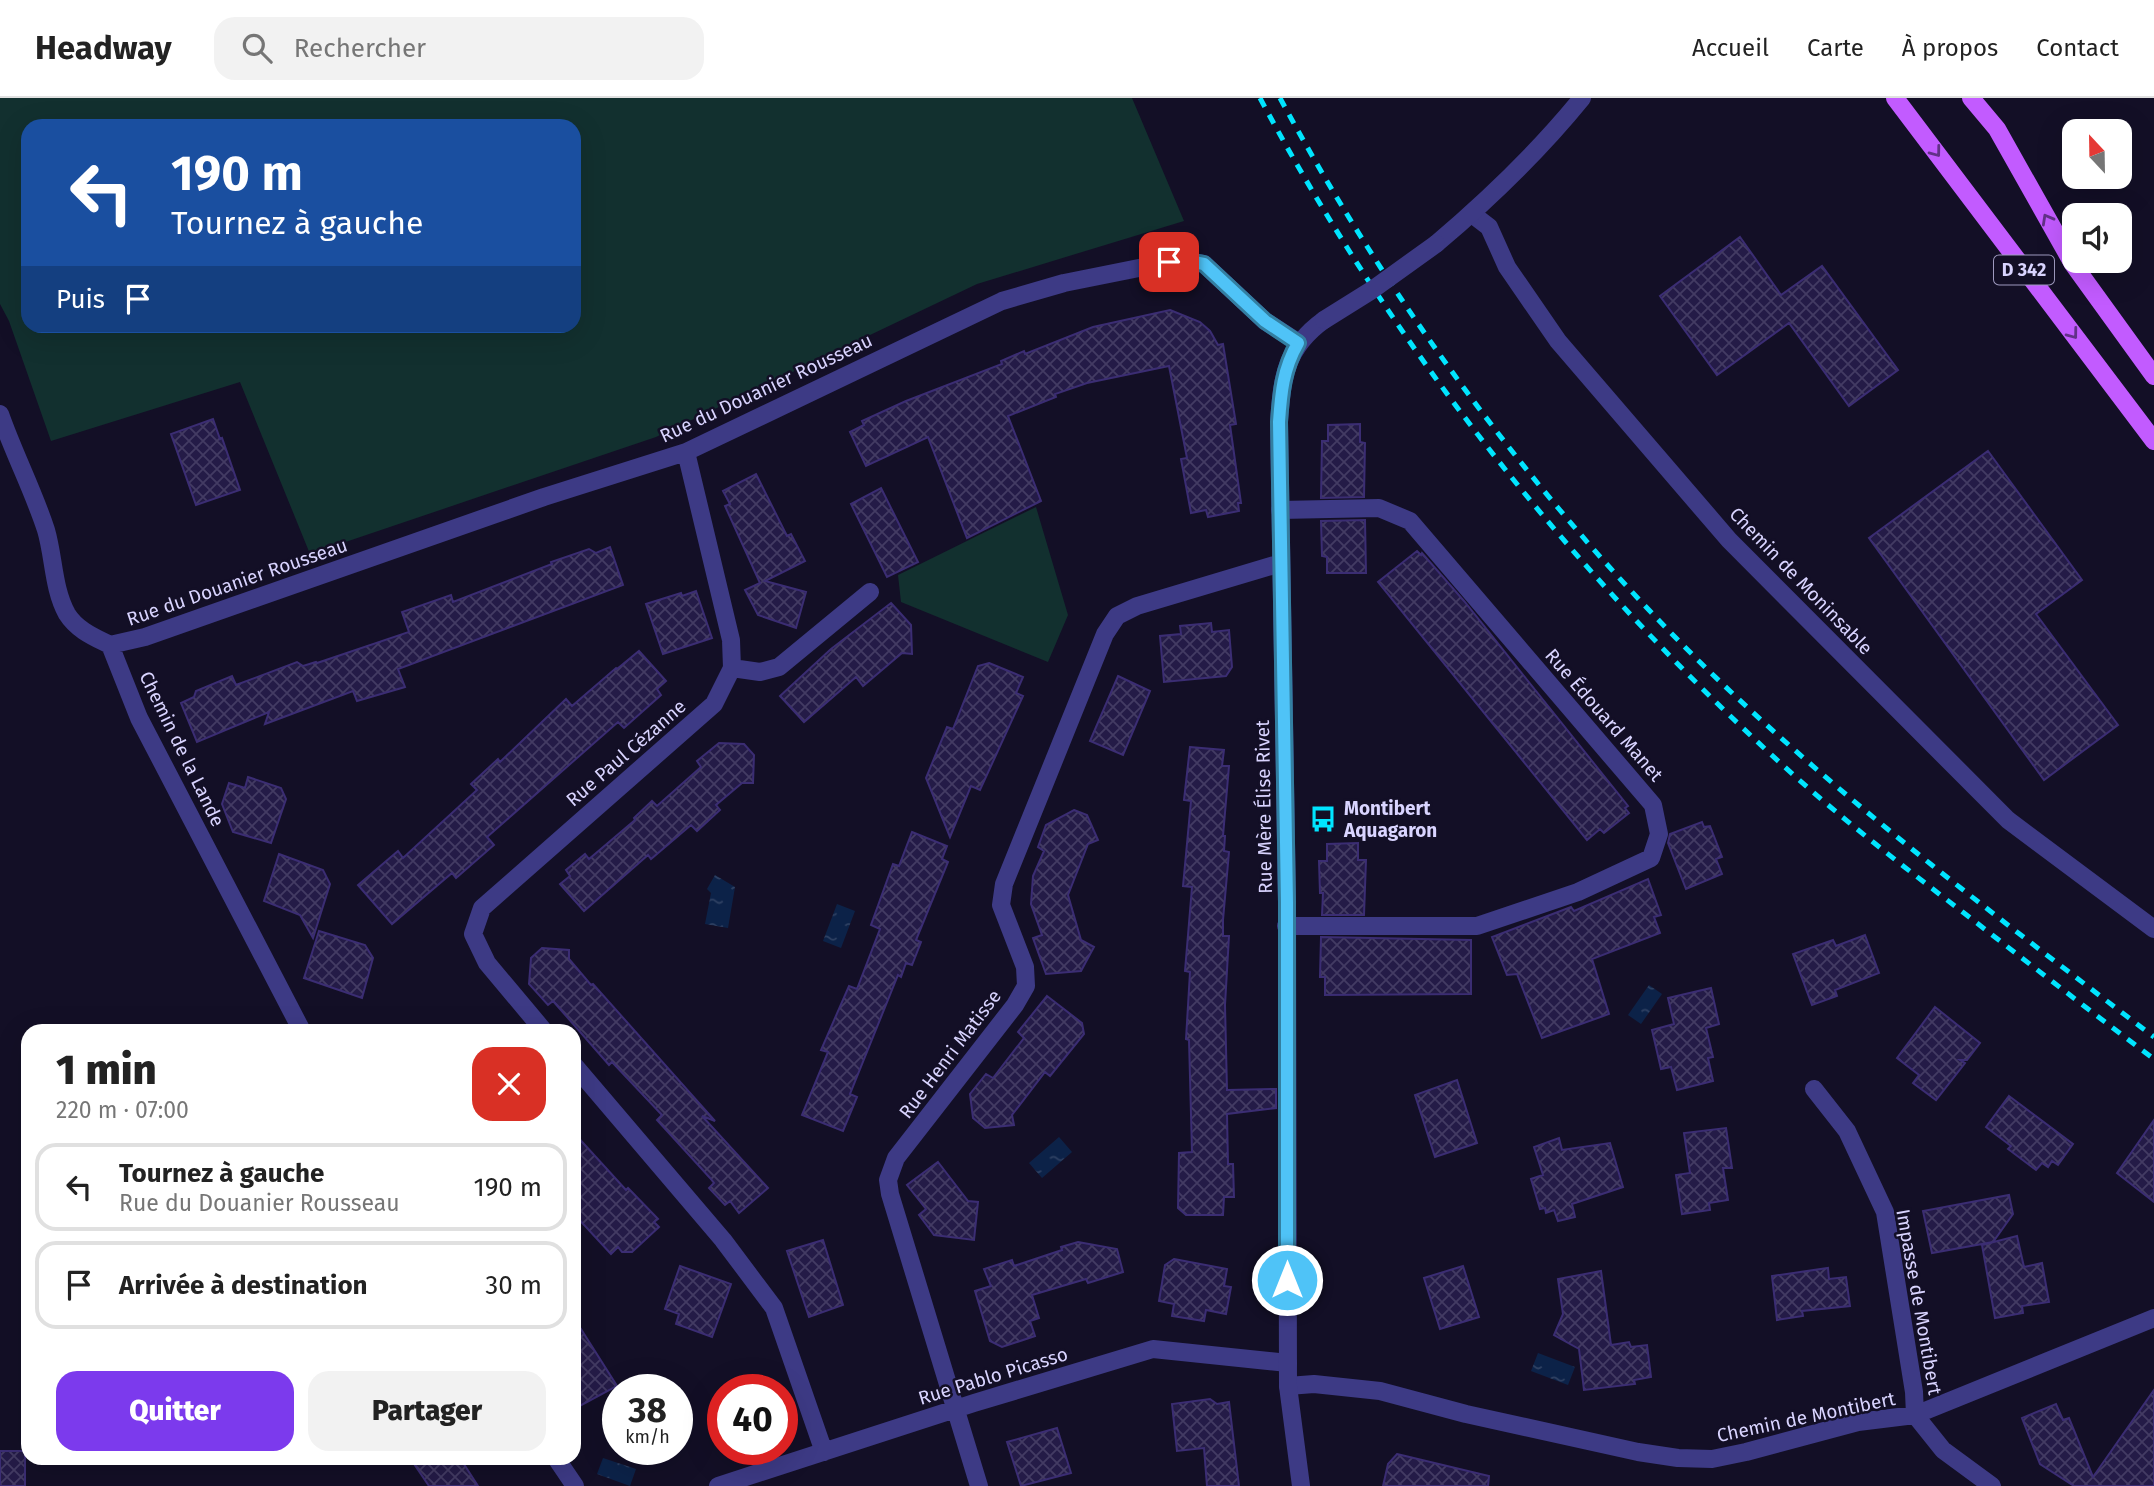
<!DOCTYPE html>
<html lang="fr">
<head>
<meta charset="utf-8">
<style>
  :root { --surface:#fff; --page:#f2f2f2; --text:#222; --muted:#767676; --line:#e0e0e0; --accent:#7c3aed }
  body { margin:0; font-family:"Fira Sans",sans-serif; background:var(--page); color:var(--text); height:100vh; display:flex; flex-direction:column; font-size:26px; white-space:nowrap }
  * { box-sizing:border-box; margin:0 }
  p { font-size:23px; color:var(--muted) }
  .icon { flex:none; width:38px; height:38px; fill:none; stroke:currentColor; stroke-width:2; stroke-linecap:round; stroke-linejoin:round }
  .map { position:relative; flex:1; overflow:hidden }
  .details { position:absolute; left:21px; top:926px; width:560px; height:441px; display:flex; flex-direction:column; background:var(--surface); border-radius:21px; box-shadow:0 7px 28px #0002 }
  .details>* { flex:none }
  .guide { position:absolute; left:21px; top:21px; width:560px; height:214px; border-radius:21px; box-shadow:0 7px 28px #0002; background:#1a4fa0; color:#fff; overflow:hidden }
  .needle { width:46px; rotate:338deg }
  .tools { position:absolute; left:2062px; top:21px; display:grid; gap:14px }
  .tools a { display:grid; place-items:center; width:70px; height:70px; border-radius:14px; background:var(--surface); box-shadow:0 7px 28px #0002; font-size:35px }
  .speed { position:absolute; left:602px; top:1276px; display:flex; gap:14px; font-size:35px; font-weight:700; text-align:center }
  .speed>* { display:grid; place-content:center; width:91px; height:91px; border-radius:50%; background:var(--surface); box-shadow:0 7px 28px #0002; line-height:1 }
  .speed small { font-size:18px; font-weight:400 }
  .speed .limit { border:10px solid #d22; background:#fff; color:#111 }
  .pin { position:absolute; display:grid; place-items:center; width:60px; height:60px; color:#fff; margin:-30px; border-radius:14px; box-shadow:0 4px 10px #0006 }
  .me { position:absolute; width:77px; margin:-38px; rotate:0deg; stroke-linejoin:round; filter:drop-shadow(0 0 5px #0008) }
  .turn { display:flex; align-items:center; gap:24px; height:147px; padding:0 35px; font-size:32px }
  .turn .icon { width:91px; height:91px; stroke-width:2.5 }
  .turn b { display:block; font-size:49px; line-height:60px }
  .then { display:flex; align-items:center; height:66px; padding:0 35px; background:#0003; gap:14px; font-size:26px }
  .round { display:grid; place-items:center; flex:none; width:74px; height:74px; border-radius:21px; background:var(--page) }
  .overview { display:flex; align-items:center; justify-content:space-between; height:119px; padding:0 35px }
  h1 { font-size:42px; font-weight:800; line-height:52px }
  .button { display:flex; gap:14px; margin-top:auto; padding:14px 35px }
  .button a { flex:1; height:80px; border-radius:21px; background:var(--accent); color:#fff; font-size:28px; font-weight:800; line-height:80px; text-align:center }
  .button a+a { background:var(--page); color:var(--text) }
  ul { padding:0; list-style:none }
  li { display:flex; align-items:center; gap:21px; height:88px; margin:0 14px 10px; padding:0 21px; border:4px solid var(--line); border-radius:21px }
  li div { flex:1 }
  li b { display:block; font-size:26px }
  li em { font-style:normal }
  header { display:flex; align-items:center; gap:42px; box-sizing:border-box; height:98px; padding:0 35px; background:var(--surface); border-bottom:2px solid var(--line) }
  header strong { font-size:33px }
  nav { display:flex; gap:38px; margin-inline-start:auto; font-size:24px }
  .search { width:490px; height:63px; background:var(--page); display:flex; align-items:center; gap:18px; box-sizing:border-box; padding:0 24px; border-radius:21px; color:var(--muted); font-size:26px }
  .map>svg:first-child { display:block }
  .grass { fill:#12302f; fill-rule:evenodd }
  .water { fill:url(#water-ripples) }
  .building { fill:url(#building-cross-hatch); stroke:#3b2d73; stroke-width:2 }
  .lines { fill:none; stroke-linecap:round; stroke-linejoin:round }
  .minor { stroke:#3d3a85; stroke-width:18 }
  .tertiary { stroke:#3d3a85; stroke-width:18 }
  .primary { stroke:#c25bff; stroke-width:18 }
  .rail { stroke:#00e5ff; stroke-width:5; stroke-dasharray:10 9; stroke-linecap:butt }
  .tertiary-bridge { stroke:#3d3a85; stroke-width:18 }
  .oneway { stroke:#623188 }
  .route-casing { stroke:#337fa1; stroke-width:18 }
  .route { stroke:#4fc3f7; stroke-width:12 }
  .labels { text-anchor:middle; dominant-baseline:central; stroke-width:5; stroke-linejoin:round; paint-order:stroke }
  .shield { fill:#130f26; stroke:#9e99be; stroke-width:2 }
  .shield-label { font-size:18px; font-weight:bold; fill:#d9d4ff }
  .street-label { font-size:19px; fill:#d9d4ff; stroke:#130f26 }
  .poi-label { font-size:19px; font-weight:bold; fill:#d9d4ff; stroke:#130f26; text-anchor:start }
</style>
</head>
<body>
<header>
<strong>Headway</strong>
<div class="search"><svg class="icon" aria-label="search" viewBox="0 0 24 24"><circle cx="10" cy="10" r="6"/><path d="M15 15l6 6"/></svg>Rechercher</div>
<nav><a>Accueil</a><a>Carte</a><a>À propos</a><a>Contact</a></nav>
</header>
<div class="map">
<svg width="2154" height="1388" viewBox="0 0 2154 1388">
  <defs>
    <pattern id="water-ripples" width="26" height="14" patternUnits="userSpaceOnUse" patternTransform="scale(1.75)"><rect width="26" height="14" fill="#0c2248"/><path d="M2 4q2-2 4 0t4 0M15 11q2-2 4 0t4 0" fill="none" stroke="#2f4163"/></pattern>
    <pattern id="building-cross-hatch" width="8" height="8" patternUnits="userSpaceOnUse" patternTransform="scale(1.75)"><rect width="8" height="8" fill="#241b47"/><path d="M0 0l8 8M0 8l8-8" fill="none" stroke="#433b63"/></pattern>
  </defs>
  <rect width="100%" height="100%" fill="#130f26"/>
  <!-- grass -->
  <path class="grass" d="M0 0H1132L1184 123 977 186 656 339 310 456 240 284 51 343 9 223 0 206ZM28 28H574V228H28Z
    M1036 409 1068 517 1048 564 901 504 898 477Z"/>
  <!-- water -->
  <path class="water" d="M715 777 735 789 728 830 705 826 711 795 707 791Z
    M837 806 855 813 841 850 823 843Z
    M1649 887 1662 896 1641 926 1628 917Z
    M1059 1039 1072 1054 1042 1080 1029 1065Z
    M1538 1255 1575 1269 1568 1287 1531 1273Z
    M603 1360 636 1371 630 1388 597 1376Z"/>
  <!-- building -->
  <path class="building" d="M1740 139 1781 197 1822 168 1898 272 1849 308 1789 225 1717 277 1660 198Z
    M1170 212 1200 224 1210 233 1218 247 1223 246 1236 326 1230 327 1241 405H1238L1239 413 1208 419 1206 412 1191 415 1181 361 1187 360 1169 268 1087 285 1055 296 1056 299 1008 318 1041 403 967 440 928 339 866 368 850 334 864 327 862 323 906 303 1002 266 1001 263 1024 253 1025 256 1093 229Z
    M213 321 220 341 222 340 240 392 196 407 171 336Z
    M1360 326V344L1365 345 1364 399 1321 400 1322 343H1328V327Z
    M1988 353 2082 482 2036 516 2118 627 2044 682 1869 440Z
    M756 376 787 438 791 436 805 463 765 483 806 494 796 530 758 517 745 492 760 485 725 408 730 406 723 393Z
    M881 390 918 464 887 479 851 406Z
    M1365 422 1366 475H1327V459L1322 458 1321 423Z
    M610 449 623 487 398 571 405 589 357 603 353 593 265 626 269 614 197 644 181 605 194 599 196 593 232 578 236 587 297 564 303 568 316 564 317 565 409 534 402 514 451 497 453 504 552 466 551 464 589 451 596 455Z
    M1417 453 1421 457 1422 455 1464 503 1628 708 1625 710 1629 715 1604 735 1600 731 1587 742 1378 484Z
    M696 493 712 540 663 556 646 506 681 495 682 498Z
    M891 505 911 527 912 556 902 555 863 588 856 579 804 624 780 598 831 551Z
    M1211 525 1212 534 1229 532 1232 569 1226 578 1164 584 1160 538 1181 536 1180 528Z
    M639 553 666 583 657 591 661 597 624 630 618 624 487 739 494 747 456 780 452 775 392 826 358 787 398 753 403 760 477 692 471 686 498 661 500 664 566 601 572 608 616 570 617 571Z
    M989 565 1023 579 1016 595 1023 598 980 692 971 688 950 739 926 680 947 629 953 631 978 568Z
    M1118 578 1150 593 1123 657 1090 643Z
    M719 645 744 646 754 657 753 685H742L716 707 720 712 697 733 691 727 651 761 648 757 584 813 560 786 570 778 566 772 585 756 589 761 635 722 634 720 652 703 657 708 701 669 697 663Z
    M1190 649 1224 652 1222 668H1229L1223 738H1225L1224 753 1229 754 1223 822V838H1229L1225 907 1227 992 1276 991V1010L1227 1016 1228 1066H1233L1234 1099H1224L1223 1117H1186L1178 1110 1179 1055 1192 1054 1189 942 1186 941 1190 874 1185 873 1192 789 1183 788 1191 703 1184 702Z
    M248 679 281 690 286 701 271 745 233 734 222 706 229 685 245 690Z
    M1074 712 1087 717 1098 742 1088 746 1068 797 1081 842 1094 849 1081 873 1046 876 1033 840 1042 837 1031 806 1033 778 1044 753 1038 749 1046 727Z
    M1702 724 1704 729 1710 728 1722 759 1716 761 1722 776 1686 791 1668 745 1670 736Z
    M912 734 947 748 942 761 948 764 916 842 921 844 912 867 906 865 901 879 898 877 850 996 857 999 843 1033 802 1017 828 954 821 952 849 888 857 891 880 831 871 827 893 766 899 768Z
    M1358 745V762H1366L1364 817H1322L1323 795H1320L1319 763H1327V746Z
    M279 756 323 772 330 786 313 840 300 817 264 803Z
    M1648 781 1661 817 1654 819 1660 835 1592 861 1609 916 1542 940 1517 876 1507 877 1492 839 1571 809 1574 813Z
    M319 833 365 847 373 860 362 900 304 880Z
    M1865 837 1879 875 1835 892 1837 898 1812 907 1793 856 1833 842 1836 848Z
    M1321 839 1471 842V896L1325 897V879H1320Z
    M542 850 569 852V861L591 887 593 886 715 1023 702 1018 768 1090 739 1115 730 1103 725 1107 709 1090 714 1085 710 1080 657 1022 662 1017 612 964 609 967 553 903 548 907 529 886 531 860Z
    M1711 890 1719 926 1706 930 1713 959 1708 960 1713 983 1677 992 1671 969 1661 971 1652 932 1674 926 1668 900Z
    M1047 898 1082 925 1084 936 1050 978 1045 974 1012 1017 1014 1027 985 1030 973 1020 970 996 986 976 993 980 1024 940 1018 934Z
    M1935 909 1980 945 1967 962H1960L1965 965 1936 1002 1913 985 1919 977 1897 960Z
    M1457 982 1477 1045 1435 1059 1415 997Z
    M2009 998 2073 1046 2058 1067 2052 1063 2048 1069 2042 1065 2036 1072 2008 1051 2011 1048 1986 1029Z
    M2154 1022V1104L2117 1075Z
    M1726 1030 1732 1070H1723L1728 1102 1709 1105 1710 1112 1682 1116 1676 1077 1690 1075 1684 1035Z
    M574 1035 626 1092 628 1090 658 1121 654 1124 659 1129 632 1154H622L618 1149 611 1156 574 1116Z
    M1559 1040 1562 1052 1610 1045 1623 1089 1572 1106 1575 1119 1558 1123 1554 1112 1546 1115 1545 1110 1540 1111 1531 1081 1543 1077 1534 1049Z
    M938 1064 968 1103 978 1104 974 1142 934 1137 919 1117 926 1111 907 1087Z
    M2009 1097 2013 1116 1993 1144 1932 1155 1923 1113Z
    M2017 1138 2024 1169 2042 1165 2049 1204 2022 1208 2023 1215 1995 1220 1982 1147Z
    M823 1142 843 1207 809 1219 787 1153Z
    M1078 1144 1117 1151 1123 1174 1088 1185 1086 1181 1032 1197 1039 1220 1030 1223 1035 1238 1002 1249 990 1243 975 1193 991 1188 984 1171 1012 1162 1014 1168 1062 1152 1061 1149Z
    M1174 1161 1227 1171 1224 1188 1231 1189 1226 1216 1206 1212 1204 1223 1172 1218 1174 1206 1159 1203 1165 1167Z
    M680 1168 731 1186 712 1239 676 1226 679 1216 665 1211Z
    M1463 1168 1479 1219 1440 1231 1424 1180Z
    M1828 1170 1829 1181 1846 1179 1850 1208 1802 1213 1803 1218 1777 1222 1772 1178Z
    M1601 1173 1611 1247 1629 1244 1631 1249 1647 1247 1651 1279 1634 1282 1635 1286 1584 1292 1579 1251 1554 1237 1563 1216 1558 1181Z
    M574 1220 617 1288 574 1311Z
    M2154 1292V1388H2074L2040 1366 2022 1320 2056 1306 2063 1322 2069 1320 2093 1379Z
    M1210 1301 1217 1306 1229 1304 1239 1388H1207L1204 1350 1177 1353 1172 1306Z
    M1057 1330 1071 1375 1021 1388 1007 1344Z
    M0 1353H25V1388H0Z
    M1397 1356 1489 1378 1488 1388H1383L1388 1366Z
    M410 1360H460L478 1388H429Z"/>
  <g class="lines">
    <!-- minor -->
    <path class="minor" d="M1472 116 1489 129 1507 169 1558 243 1729 442 2008 722 2154 831
      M0 316C14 356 33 392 46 432 54 459 53 491 67 516 77 532 94 539 110 547L139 620 302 933
      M1280 412 1379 410 1410 423 1653 707 1659 736 1651 760 1578 794 1477 828H1286
      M110 547 145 539 544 399 686 354 1002 203 1064 185 1169 164 1189 163 1204 166 1265 223 1299 245
      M732 570 760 574 779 569 870 494
      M544 933 487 865 473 836 482 810 714 606 732 570 731 542 686 354
      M574 967 723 1142 774 1210 824 1354
      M1814 991 1847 1033 1885 1114 1914 1294 1915 1317 1943 1352 1992 1388
      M1288 1288 1314 1286 1380 1293 1466 1316 1638 1354 1678 1360 1712 1361 1746 1354 1858 1324 1915 1317 2154 1220
      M556 1360 575 1388
      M718 1388 974 1305 1153 1251 1288 1265
      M979 1388 890 1096 888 1082 896 1060 1015 907 1026 888 1025 869 1001 807 1004 786 1105 536 1117 518 1137 508 1281 465"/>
    <!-- tertiary -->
    <path class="tertiary" d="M1436 146C1489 101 1539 53 1582 0
      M1301 1388 1288 1288 1287 804 1279 324C1282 280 1285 250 1324 222"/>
    <!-- primary -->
    <path class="primary" d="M1895 0 2154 343
      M1971 0 1997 31 2073 166 2154 278"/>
    <!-- rail -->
    <path class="rail" d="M1260 0C1398 258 1581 486 1798 681 1851 728 1908 772 1964 815 2027 864 2090 913 2154 961
      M1280 0C1391 206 1540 408 1707 571 1846 706 2001 822 2154 939"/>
    <!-- tertiary-bridge -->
    <path class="tertiary-bridge" d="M1324 222 1372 192 1436 146"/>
  </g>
  <!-- one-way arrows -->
  <defs><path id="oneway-chevron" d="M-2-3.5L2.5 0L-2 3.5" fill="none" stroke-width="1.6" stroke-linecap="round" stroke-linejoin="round" transform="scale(1.75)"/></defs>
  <g class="oneway">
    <use href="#oneway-chevron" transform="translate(1936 54) rotate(53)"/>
    <use href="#oneway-chevron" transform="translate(2047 121) rotate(-119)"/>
    <use href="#oneway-chevron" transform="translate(2073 236) rotate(53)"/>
  </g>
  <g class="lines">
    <!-- route casing -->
    <g class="route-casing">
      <path id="route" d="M1169 164 1189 163 1204 166 1265 223 1298 245C1283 271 1281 295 1279 324L1287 804V1182"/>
    </g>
    <!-- route -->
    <use href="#route" class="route"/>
  </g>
  <!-- icons -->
  <defs>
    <g id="bus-bare" transform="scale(2.1)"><path d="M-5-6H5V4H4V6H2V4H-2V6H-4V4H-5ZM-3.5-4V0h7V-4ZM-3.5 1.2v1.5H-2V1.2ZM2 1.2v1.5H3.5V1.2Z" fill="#00e5ff" stroke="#130f26" stroke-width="2.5" paint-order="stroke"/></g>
  </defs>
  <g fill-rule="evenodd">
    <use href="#bus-bare" x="1323" y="721"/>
  </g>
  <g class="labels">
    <!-- shield labels -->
    <rect class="shield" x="1994" y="157.5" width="60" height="29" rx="5"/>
    <g class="shield-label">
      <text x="2024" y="172">D 342</text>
    </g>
    <!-- street labels -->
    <g class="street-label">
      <text transform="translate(766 290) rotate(-25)">Rue du Douanier Rousseau</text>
      <text transform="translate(1801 483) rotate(46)">Chemin de Moninsable</text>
      <text transform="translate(237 484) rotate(-19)">Rue du Douanier Rousseau</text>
      <text transform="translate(1604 617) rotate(49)">Rue Édouard Manet</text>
      <text transform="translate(182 651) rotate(64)">Chemin de la Lande</text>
      <text transform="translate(626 655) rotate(-41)">Rue Paul Cézanne</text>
      <text transform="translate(1264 709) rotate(-91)">Rue Mère Élise Rivet</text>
      <text transform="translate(950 956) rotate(-53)">Rue Henri Matisse</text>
      <text transform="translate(1919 1204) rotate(80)">Impasse de Montibert</text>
      <text transform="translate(993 1278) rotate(-17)">Rue Pablo Picasso</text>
      <text transform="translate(1806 1319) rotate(-12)">Chemin de Montibert</text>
    </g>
    <!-- poi labels -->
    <g class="poi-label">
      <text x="1344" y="710">Montibert<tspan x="1344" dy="22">Aquagaron</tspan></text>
    </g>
  </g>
</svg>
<div class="tools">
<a><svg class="needle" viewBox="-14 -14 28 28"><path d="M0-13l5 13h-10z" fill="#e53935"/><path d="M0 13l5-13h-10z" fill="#767676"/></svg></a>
<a><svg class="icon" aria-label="sound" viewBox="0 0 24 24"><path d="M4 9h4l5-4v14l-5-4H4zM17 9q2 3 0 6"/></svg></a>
</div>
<div class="speed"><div>38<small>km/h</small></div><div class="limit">40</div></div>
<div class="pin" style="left:1169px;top:164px;background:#d93025"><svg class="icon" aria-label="arrive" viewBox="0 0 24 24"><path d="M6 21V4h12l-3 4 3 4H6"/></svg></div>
<svg class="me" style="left:1287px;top:1182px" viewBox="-20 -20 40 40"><circle r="17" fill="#4fc3f7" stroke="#fff" stroke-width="3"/><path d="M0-11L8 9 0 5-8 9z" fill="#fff"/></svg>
<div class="guide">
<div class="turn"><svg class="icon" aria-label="left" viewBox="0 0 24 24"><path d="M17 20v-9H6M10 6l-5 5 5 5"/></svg><div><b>190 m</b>Tournez à gauche</div></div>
<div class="then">Puis<svg class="icon" aria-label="arrive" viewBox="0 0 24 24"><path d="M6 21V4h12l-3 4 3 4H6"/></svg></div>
</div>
<section class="details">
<div class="overview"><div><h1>1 min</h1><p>220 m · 07:00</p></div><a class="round" style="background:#d93025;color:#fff"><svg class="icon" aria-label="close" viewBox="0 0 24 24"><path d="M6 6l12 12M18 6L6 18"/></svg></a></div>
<ul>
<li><svg class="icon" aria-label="left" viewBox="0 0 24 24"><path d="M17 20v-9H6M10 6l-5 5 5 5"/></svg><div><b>Tournez à gauche</b><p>Rue du Douanier Rousseau</p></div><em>190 m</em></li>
<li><svg class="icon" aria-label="arrive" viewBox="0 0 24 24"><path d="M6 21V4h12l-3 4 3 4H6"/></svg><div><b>Arrivée à destination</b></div><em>30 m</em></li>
</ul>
<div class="button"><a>Quitter</a><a>Partager</a></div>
</section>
</div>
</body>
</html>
